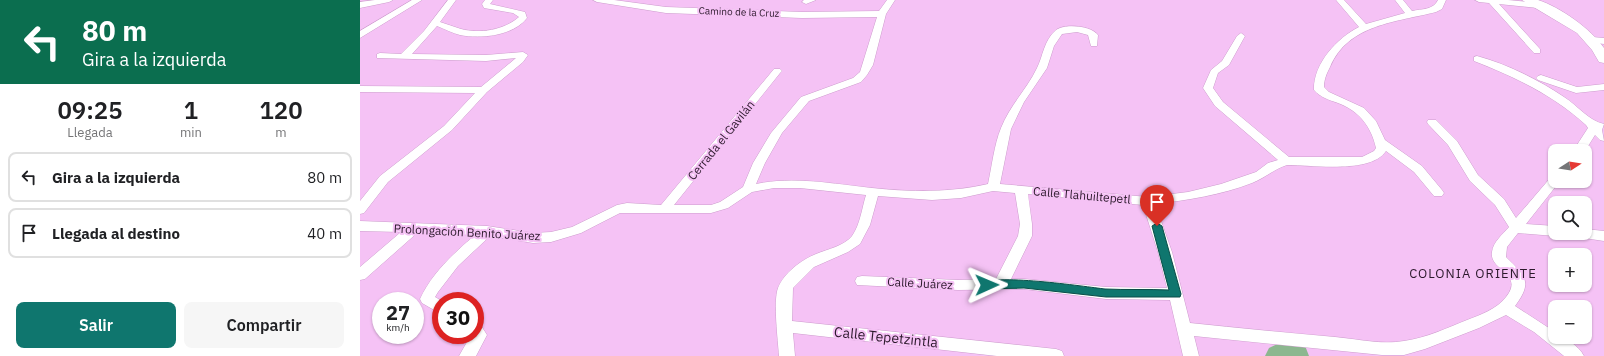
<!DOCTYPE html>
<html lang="es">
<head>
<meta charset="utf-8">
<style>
  :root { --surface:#fff; --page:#f6f6f6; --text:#202124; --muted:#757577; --line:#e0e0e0; --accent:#0f766e }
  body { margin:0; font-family:"IBM Plex Sans",sans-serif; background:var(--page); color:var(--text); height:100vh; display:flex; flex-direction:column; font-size:15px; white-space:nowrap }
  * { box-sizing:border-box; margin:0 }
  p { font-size:13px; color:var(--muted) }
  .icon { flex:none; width:22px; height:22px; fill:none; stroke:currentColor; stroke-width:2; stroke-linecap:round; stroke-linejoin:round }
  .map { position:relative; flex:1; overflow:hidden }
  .panel { display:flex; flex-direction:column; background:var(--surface); width:360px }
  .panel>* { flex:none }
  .guide { background:#0b6e4f; color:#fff; overflow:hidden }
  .needle { width:26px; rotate:78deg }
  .buttons { position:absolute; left:1188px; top:144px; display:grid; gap:8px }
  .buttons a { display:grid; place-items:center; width:44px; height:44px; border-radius:8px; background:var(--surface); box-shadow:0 1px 3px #0004; font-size:20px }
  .speed { position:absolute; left:12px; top:292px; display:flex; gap:8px; font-size:20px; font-weight:700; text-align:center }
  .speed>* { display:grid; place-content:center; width:52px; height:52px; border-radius:50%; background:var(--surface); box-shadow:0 1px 3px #0004; line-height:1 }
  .speed small { font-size:10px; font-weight:400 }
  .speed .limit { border:6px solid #d22; background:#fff; color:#111 }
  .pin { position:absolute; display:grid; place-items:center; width:34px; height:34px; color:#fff; margin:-41px -17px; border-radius:50% 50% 50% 0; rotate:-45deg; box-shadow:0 0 4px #0007 }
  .pin .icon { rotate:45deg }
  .me { position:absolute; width:44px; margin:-22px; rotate:89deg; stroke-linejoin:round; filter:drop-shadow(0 0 3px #0008) }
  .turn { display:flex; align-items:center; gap:14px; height:84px; padding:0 16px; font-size:18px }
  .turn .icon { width:52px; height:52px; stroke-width:2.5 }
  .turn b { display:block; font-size:28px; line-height:34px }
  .eta { display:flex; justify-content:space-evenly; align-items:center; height:68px; text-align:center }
  .eta b { font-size:24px; font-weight:600; line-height:28px }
  .action { display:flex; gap:8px; margin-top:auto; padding:8px 16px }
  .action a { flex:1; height:46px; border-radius:8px; background:var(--accent); color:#fff; font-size:16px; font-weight:600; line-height:46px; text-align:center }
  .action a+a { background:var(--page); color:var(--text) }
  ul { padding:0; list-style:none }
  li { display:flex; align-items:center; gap:12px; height:50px; margin:0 8px 6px; padding:0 8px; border:2px solid var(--line); border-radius:8px }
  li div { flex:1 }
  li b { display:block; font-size:15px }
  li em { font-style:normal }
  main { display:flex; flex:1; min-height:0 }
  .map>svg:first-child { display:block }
  .green { fill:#8cb78f }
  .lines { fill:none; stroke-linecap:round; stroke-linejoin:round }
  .street-casing { stroke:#cd9ccd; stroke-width:1 }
  .secondary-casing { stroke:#cd9ccd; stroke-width:1 }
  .street { fill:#fff; fill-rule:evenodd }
  .secondary { fill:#fff; fill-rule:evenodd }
  .route { fill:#0f766e; stroke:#0a4d48 }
  .labels { text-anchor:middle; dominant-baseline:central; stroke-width:4; stroke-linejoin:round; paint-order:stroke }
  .far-street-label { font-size:10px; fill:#2c192c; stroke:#f5c2f5 }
  .street-label { font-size:12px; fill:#2c192c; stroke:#f5c2f5 }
  .neighbourhood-label { font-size:13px; letter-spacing:1px; fill:#2c192c; stroke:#f5c2f5 }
  .near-street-label { font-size:14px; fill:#2c192c; stroke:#f5c2f5 }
</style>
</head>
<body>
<main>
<section class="panel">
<div class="guide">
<div class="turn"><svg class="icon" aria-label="left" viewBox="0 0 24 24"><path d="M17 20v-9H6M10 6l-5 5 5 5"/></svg><div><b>80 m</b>Gira a la izquierda</div></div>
</div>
<div class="eta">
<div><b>09:25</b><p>Llegada</p></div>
<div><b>1</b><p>min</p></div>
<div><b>120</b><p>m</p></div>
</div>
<ul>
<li><svg class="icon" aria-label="left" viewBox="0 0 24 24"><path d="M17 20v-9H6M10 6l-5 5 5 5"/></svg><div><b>Gira a la izquierda</b></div><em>80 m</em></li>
<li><svg class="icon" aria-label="arrive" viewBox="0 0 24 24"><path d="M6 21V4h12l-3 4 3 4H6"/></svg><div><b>Llegada al destino</b></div><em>40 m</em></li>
</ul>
<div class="action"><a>Salir</a><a>Compartir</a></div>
</section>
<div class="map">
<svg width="1244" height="356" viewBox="0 0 1244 356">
  <rect width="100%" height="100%" fill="#f5c2f5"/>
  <!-- green -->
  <path class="green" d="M926 340 944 343 949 356H905L909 348Z"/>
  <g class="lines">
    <!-- street casing -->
    <g class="street-casing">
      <path id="street" d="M15 0H33L29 2 0 8V2Z
        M52 0H62L0 38V31Z
        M88 0H96L80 22C87 24 94 27 101 29 120 34 144 30 159 17L153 13 124 8 122 4 125 0H133L130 4 165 12 167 18C153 36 121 39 100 35 92 33 85 29 77 26L52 54 126 55 163 52 168 55 163 62 127 92 92 130 28 182 4 213 0 214V201L20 176 84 126 115 93 0 92V86L121 87 156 58 126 61 17 58V54L20 53 41 54 64 31Z
        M233 0H254L306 7 442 12 519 11 527 0H535L526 14 513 65 507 75 501 82 449 101 422 133 405 163 396 184C434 176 473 184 512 188 551 192 589 193 628 184 632 166 634 145 641 128 650 105 667 89 677 68 683 56 684 40 696 30 705 23 732 26 738 35L737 46H731L728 35 717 32 702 34 694 46 687 68 664 102 651 129 640 184 788 197 828 192 861 184 896 172 908 163 918 160 855 106 843 88 851 70 862 61 877 36 881 33 885 36 869 65 858 73 853 88 863 102 929 157H1002L1014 151 1016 148C1011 126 999 111 978 103 969 100 960 97 954 90 953 64 977 38 999 27L976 0H984L1006 24 1045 13 1035 0H1043L1052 11C1062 9 1073 10 1078 0H1086L1082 9 1076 12C1037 22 988 24 970 67 967 73 964 79 964 87L969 92 1004 108 1016 121 1025 140 1062 166 1082 190 1084 193 1082 196H1074L1054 172 1026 151C1011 174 952 165 927 165 914 169 905 178 892 183 861 195 828 200 795 204L812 252 830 323C879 328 927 333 975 337 997 339 1022 345 1044 341 1066 338 1087 328 1107 320 1120 315 1137 309 1146 297 1165 273 1129 271 1132 252 1133 242 1143 234 1149 227L1135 205 1110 181 1088 145 1068 124 1067 122 1068 120H1076L1097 141 1118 175 1144 199 1156 218 1191 177 1195 176V181H1200L1166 224 1195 226V233H1200V234L1195 236 1158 233 1147 247 1146 257C1164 275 1174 281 1155 306L1195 332V337C1205 337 1219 346 1224 356H1204L1174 332 1146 315 1119 328 1065 349 1044 355H1022L834 336 839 356H823L810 300 746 299 664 289 598 290 497 285 495 281 497 277 502 276 598 280 636 279 658 236 660 224 655 193 633 191 601 198 572 200 518 196 510 225 500 244 488 252 454 267 433 288 432 321 696 349 702 351 704 356H637L433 333 435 356H419C418 340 413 302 418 288 424 273 441 260 456 254 468 249 484 246 492 236 500 225 502 208 506 195L440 188H414L392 192 368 208 351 213H260L221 233 191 242 173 243 130 236 98 266 78 292 75 297 82 301 81 314 62 303 60 299C72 273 93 254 115 235L57 233 5 279 0 280V267L41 232 0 231V221L127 226 173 233 191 232 212 227 257 205 267 203 301 205 414 69H420L422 71 420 73 314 205H351L360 202 383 187 393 163 411 133 441 97 493 78 500 72 517 17 442 18 306 13 237 2ZM668 194 783 205 798 252 807 288 746 287 664 279H651L672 236V224Z
        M444 0H456L446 4 442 2Z
        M1115 0H1148L1181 3 1182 5 1178 8 1139 4 1180 49V53H1174L1129 3 1119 2Z
        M1232 37 1244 38V44L1229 42 1227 40Z
        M1117 56C1147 64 1179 80 1204 97 1218 106 1229 121 1244 124L1242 130 1244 141 1240 140 1235 135 1225 151H1213L1228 128 1226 125C1193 95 1155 77 1114 61V57Z
        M1181 75 1217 87 1244 84V90L1216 93 1178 80 1176 78 1178 76Z
        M1225 229 1244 231V241L1211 236 1209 233H1225Z
        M115 322 120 324 127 335 116 356H99L111 335H115Z"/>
    </g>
    <!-- secondary casing -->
    <g class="secondary-casing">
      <path id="secondary" d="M1162 0C1167 0 1173 0 1178 0 1200 7 1231 29 1244 48V63L1239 62 1232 50 1217 33Z"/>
    </g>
    <!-- street -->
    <use href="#street" class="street"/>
    <!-- secondary -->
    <use href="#secondary" class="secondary"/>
  </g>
  <!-- route -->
  <path class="route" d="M797 223 802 226 821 294 820 297H746L664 288 627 289 621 285C628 272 727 287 745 289 766 290 788 289 809 290L792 226Z"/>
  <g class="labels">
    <!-- far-street labels -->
    <g class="far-street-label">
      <text transform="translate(379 12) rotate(2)">Camino de la Cruz</text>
    </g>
    <!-- street labels -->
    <g class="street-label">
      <text transform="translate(361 140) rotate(-51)">Cerrada el Gavilán</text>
      <text transform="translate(722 195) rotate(5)">Calle Tlahuiltepetl</text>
      <text transform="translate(107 232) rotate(3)">Prolongación Benito Juárez</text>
      <text transform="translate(560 283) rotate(3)">Calle Juárez</text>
    </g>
    <!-- neighbourhood labels -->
    <g class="neighbourhood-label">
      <text x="1113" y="273">COLONIA ORIENTE</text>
    </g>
    <!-- near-street labels -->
    <g class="near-street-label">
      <text transform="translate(526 337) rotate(6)">Calle Tepetzintla</text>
    </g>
  </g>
</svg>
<div class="buttons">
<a><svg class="needle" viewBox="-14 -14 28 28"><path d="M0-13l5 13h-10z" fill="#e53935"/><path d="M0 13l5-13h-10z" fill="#757577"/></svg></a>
<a><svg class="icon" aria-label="search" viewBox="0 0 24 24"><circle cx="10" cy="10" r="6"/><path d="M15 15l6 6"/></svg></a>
<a>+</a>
<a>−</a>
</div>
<div class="speed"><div>27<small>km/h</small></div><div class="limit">30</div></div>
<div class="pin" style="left:797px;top:226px;background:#d93025"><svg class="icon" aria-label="arrive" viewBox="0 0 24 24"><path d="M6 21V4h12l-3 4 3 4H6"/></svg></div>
<svg class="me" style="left:627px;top:285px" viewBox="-20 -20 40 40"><path d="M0-17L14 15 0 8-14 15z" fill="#0f766e" stroke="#fff" stroke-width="4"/></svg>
</div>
</main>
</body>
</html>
